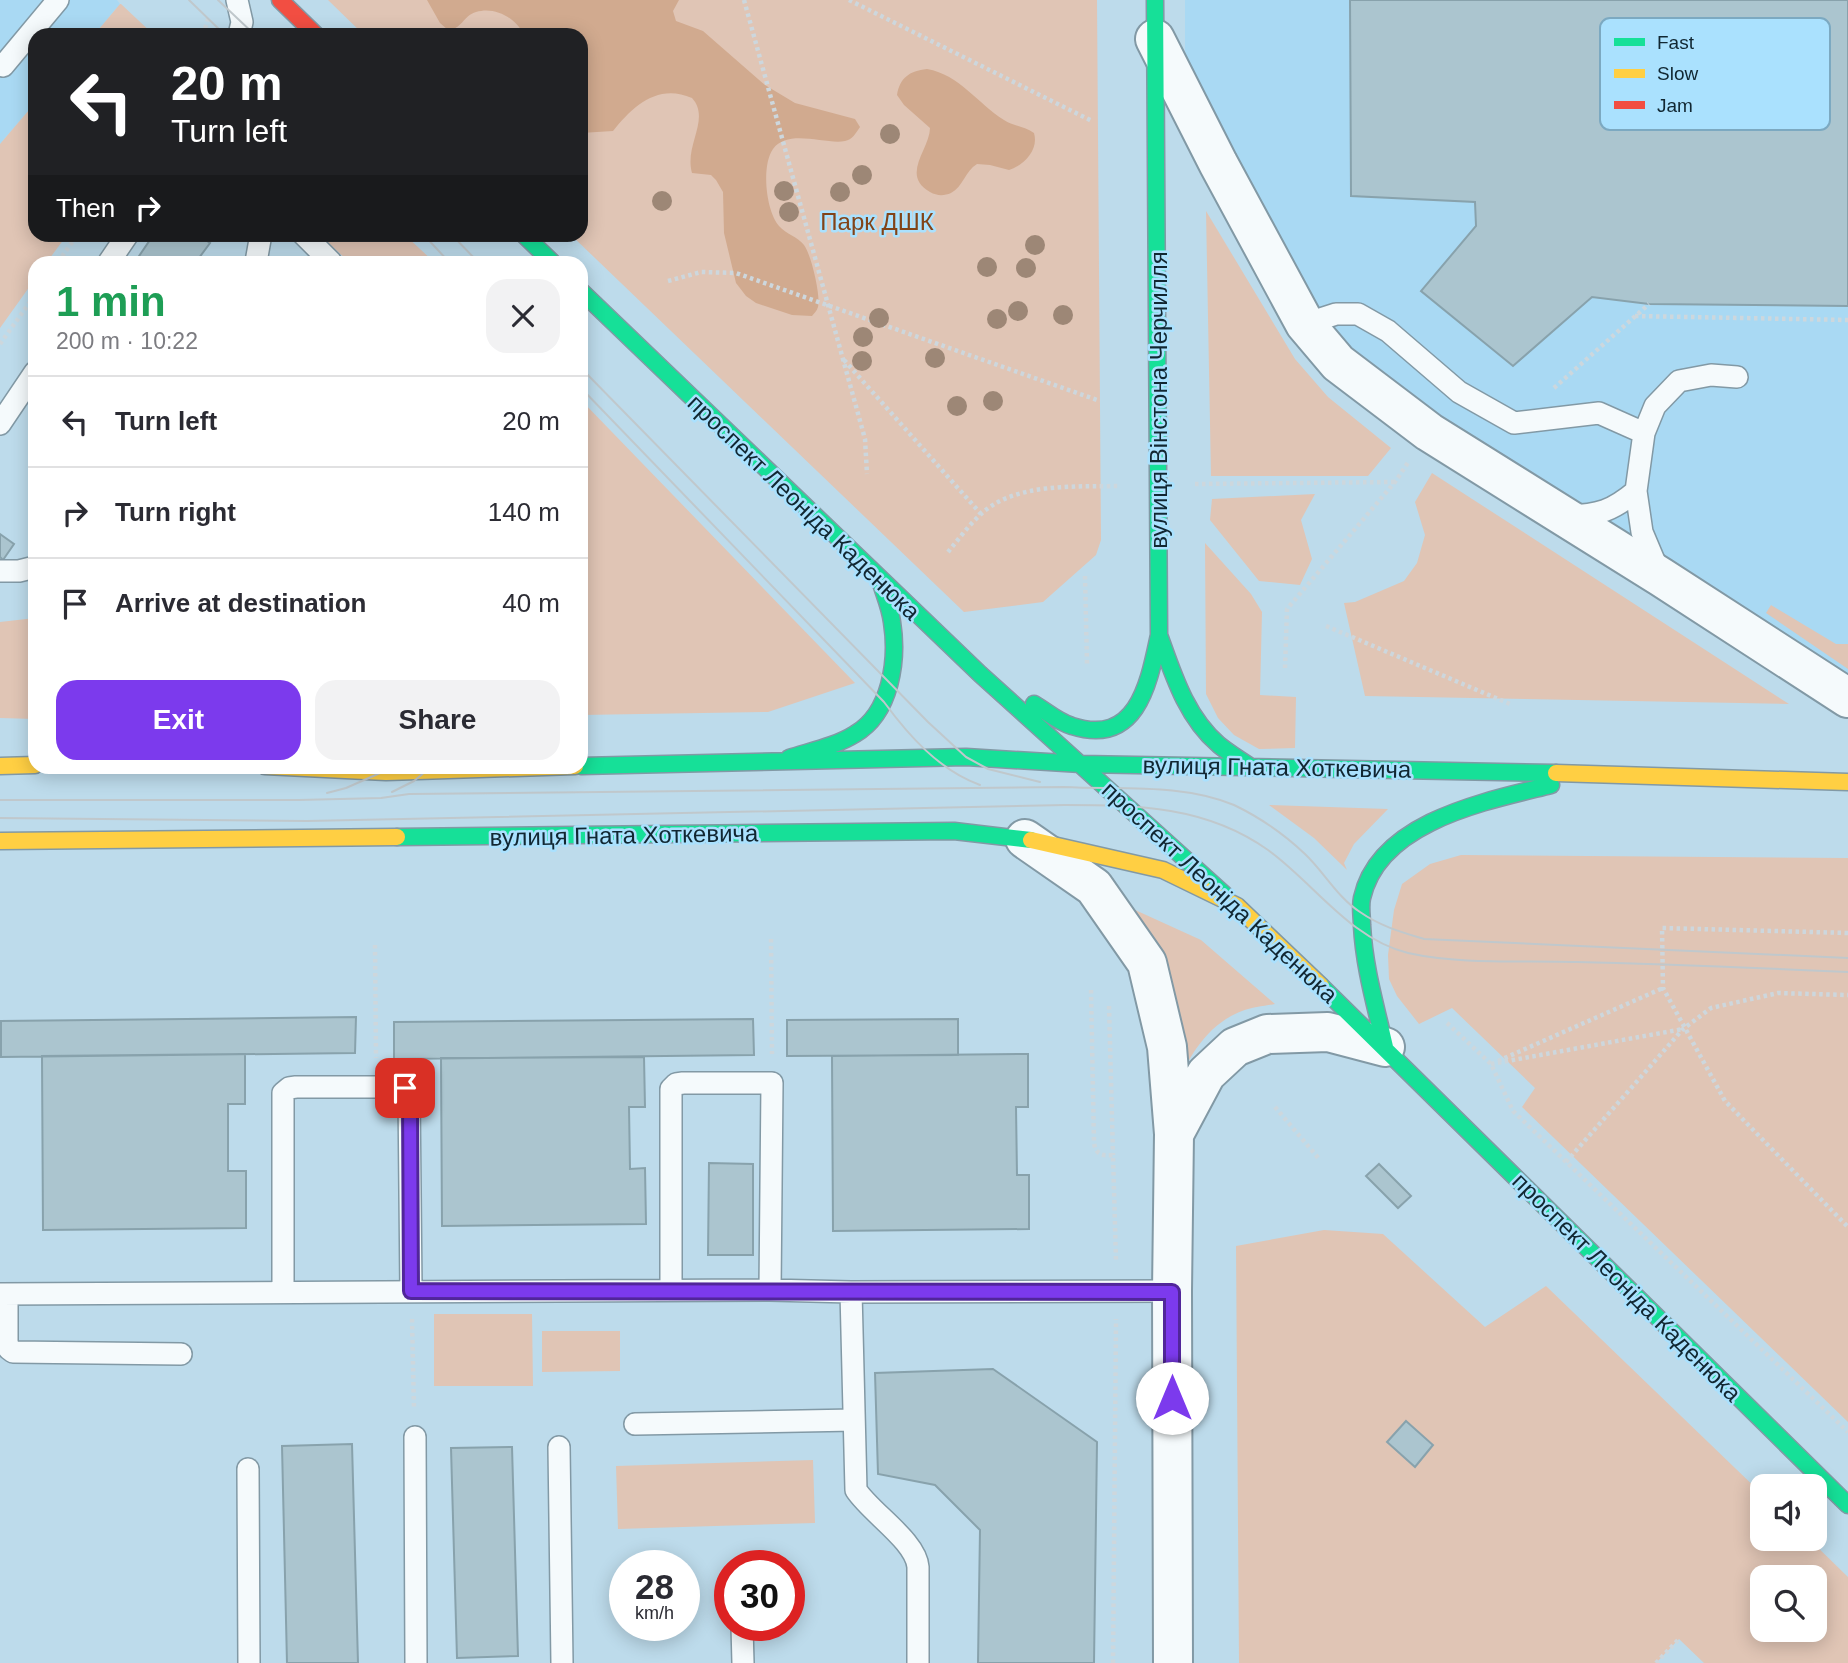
<!DOCTYPE html>
<html lang="en">
<head>
<meta charset="utf-8">
<style>
  :root { --surface:#fff; --page:#f2f2f3; --text:#2b2b33; --muted:#7c7c81; --line:#e1e1e2; --accent:#7c3aed }
  body { margin:0; font-family:Helvetica,sans-serif; background:var(--page); color:var(--text); height:100vh; display:flex; flex-direction:column; font-size:26px; white-space:nowrap }
  * { box-sizing:border-box; margin:0 }
  p { font-size:23px; color:var(--muted) }
  .icon { flex:none; width:38px; height:38px; fill:none; stroke:currentColor; stroke-width:2; stroke-linecap:round; stroke-linejoin:round }
  .map { position:relative; flex:1; overflow:hidden }
  .sheet { position:absolute; left:28px; top:256px; width:560px; height:518px; display:flex; flex-direction:column; background:var(--surface); border-radius:21px; box-shadow:0 4px 18px #0003 }
  .sheet>* { flex:none }
  .hud { position:absolute; left:28px; top:28px; width:560px; height:214px; border-radius:21px; box-shadow:0 4px 18px #0003; background:#202124; color:#fff; overflow:hidden }
  .controls { position:absolute; left:1750px; top:1474px; display:grid; gap:14px }
  .controls a { display:grid; place-items:center; width:77px; height:77px; border-radius:14px; background:var(--surface); box-shadow:0 4px 18px #0003; font-size:35px }
  .speed { position:absolute; left:609px; top:1550px; display:flex; gap:14px; font-size:35px; font-weight:700; text-align:center }
  .speed>* { display:grid; place-content:center; width:91px; height:91px; border-radius:50%; background:var(--surface); box-shadow:0 4px 18px #0003; line-height:1 }
  .speed small { font-size:18px; font-weight:400 }
  .speed .limit { border:10px solid #d22; background:#fff; color:#111 }
  .pin { position:absolute; display:grid; place-items:center; width:60px; height:60px; color:#fff; margin:-30px; border-radius:14px; box-shadow:0 4px 10px #0006 }
  .me { position:absolute; width:77px; margin:-38px; rotate:0deg; stroke-linejoin:round; filter:drop-shadow(0 0 5px #0008) }
  .turn { display:flex; align-items:center; gap:24px; height:147px; padding:0 28px; font-size:32px }
  .turn .icon { width:91px; height:91px; stroke-width:2.5 }
  .turn b { display:block; font-size:49px; line-height:60px }
  .then { display:flex; align-items:center; height:66px; padding:0 28px; background:#0003; gap:14px; font-size:26px }
  .round { display:grid; place-items:center; flex:none; width:74px; height:74px; border-radius:21px; background:var(--page) }
  .head { display:flex; align-items:center; justify-content:space-between; height:119px; padding:0 28px }
  h1 { font-size:42px; font-weight:700; line-height:52px; color:#1e9e55 }
  .action { display:flex; gap:14px; margin-top:auto; padding:14px 28px }
  .action a { flex:1; height:80px; border-radius:21px; background:var(--accent); color:#fff; font-size:28px; font-weight:700; line-height:80px; text-align:center }
  .action a+a { background:var(--page); color:var(--text) }
  ul { padding:0; list-style:none }
  li { display:flex; align-items:center; gap:21px; height:91px; padding:0 28px; border-top:2px solid var(--line) }
  li div { flex:1 }
  li b { display:block; font-size:26px }
  li em { font-style:normal }
  .map>svg:first-child { display:block }
  .built { fill:#a9d9f3 }
  .green { fill:#e0c5b5; fill-rule:evenodd }
  .forest { fill:#d1aa8f }
  .building { fill:#abc5cf; stroke:#88a2ac; stroke-width:2 }
  .lines { fill:none; stroke-linecap:round; stroke-linejoin:round }
  .lane-casing { stroke:#8299a5; stroke-width:24 }
  .street-casing { stroke:#8299a5; stroke-width:42 }
  .fast-casing { stroke:#8299a5; stroke-width:19 }
  .slow-casing { stroke:#8299a5; stroke-width:19 }
  .jam-casing { stroke:#8299a5; stroke-width:19 }
  .path { stroke:#cdd7dd; stroke-width:4.5; stroke-dasharray:3.5 3.5; stroke-linecap:butt }
  .lane { stroke:#f5fafc; stroke-width:21 }
  .street { stroke:#f5fafc; stroke-width:38 }
  .fast { stroke:#16e098; stroke-width:16 }
  .slow { stroke:#ffcf43; stroke-width:16 }
  .jam { stroke:#f24e42; stroke-width:16 }
  .tram { stroke:#c0c8cc; stroke-width:2 }
  .tree { fill:#9d8776 }
  .route-casing { stroke:#51269a; stroke-width:18 }
  .route { stroke:#7c3aed; stroke-width:12 }
  .labels { text-anchor:middle; dominant-baseline:central; stroke-width:5; stroke-linejoin:round; paint-order:stroke }
  .park-label { font-size:24px; fill:#824317; stroke:#aae1fe }
  .street-label { font-size:24px; fill:#112732; stroke:#aae1fe }
  .key { fill:#aae1fe; stroke:#7ca9c1; stroke-width:2 }
  .key-label { font-size:19px; fill:#112732 }
</style>
</head>
<body>
<div class="map">
<svg width="1848" height="1663" viewBox="0 0 1848 1663">
  <rect width="100%" height="100%" fill="#bddbeb"/>
  <!-- built -->
  <path class="built" d="M0 0H117L120 4 94 35H35V103L0 144Z
    M1185 0H1848V683L1351 364 1213 131 1185 51Z"/>
  <!-- green -->
  <path class="green" d="M328 0H1097L1101 540 1096 555 1043 602 964 612 571 235 581 234V35H364Z
    M120 4H121L154 35H94Z
    M35 103V234L67 235 47 262H35V279L0 328V144Z
    M1206 211 1295 359 1328 397 1391 448 1368 476H1211Z
    M320 235H405L434 262H349Z
    M581 400 855 683 768 712 581 715Z
    M1432 473 1789 704 1365 696 1344 603 1355 602 1404 581 1417 563 1425 535 1415 502Z
    M1315 494 1301 520 1312 559 1300 585 1259 581 1210 520 1212 499Z
    M1205 543 1251 594 1262 612 1260 695 1296 697 1295 748 1259 749 1234 735 1218 718 1206 694Z
    M1771 605 1836 644H1848V669L1766 613Z
    M35 618V719L0 718V622Z
    M1269 805 1388 809 1354 844 1344 863 1347 870 1314 838Z
    M1461 855 1848 858V1422L1522 1107 1535 1088 1452 1008 1419 1024 1397 996 1389 979 1388 955 1394 910 1402 884 1430 864Z
    M1111 899 1201 940 1275 1004C1265 1006 1252 1007 1242 1011 1206 1025 1190 1056 1174 1089Z
    M1324 1230 1383 1234 1485 1327 1546 1286 1762 1494V1538H1808L1848 1577V1663H1704L1679 1639 1656 1663H1239L1236 1246ZM1762 1577H1815V1629H1762Z
    M434 1314H532L533 1386H434Z
    M542 1331H620V1371L542 1372Z
    M813 1460 815 1523 618 1529 616 1466Z"/>
  <!-- forest -->
  <path class="forest" d="M427 0H679L673 11 676 21 703 31 765 85 795 103 855 119 860 127C856 133 852 140 845 141 826 145 788 128 773 149 761 166 766 211 779 226 786 234 798 237 804 245 811 254 821 296 818 307 817 311 814 313 812 316L792 315 756 303 746 296 736 283 724 233 723 192 716 180 711 175 692 173C684 145 711 119 692 98 658 83 633 106 613 131L581 133V35H524C516 18 495 6 476 12 464 15 461 30 448 30L440 23Z
    M927 69C960 75 977 103 1004 120 1013 126 1024 126 1034 133 1039 150 1024 165 1009 170L990 165 977 164C965 171 963 187 951 193 944 196 937 196 930 192 900 175 930 149 930 128L904 105 897 95C900 78 909 71 927 69Z"/>
  <!-- building -->
  <path class="building" d="M1350 0H1848V306L1649 304 1592 297 1513 366 1421 291 1476 226 1475 202 1351 196Z
    M154 234H197L210 243 196 262H135Z
    M0 534 14 544 3 560 0 557Z
    M356 1017 355 1053 1 1057V1021Z
    M753 1019 754 1055 394 1059V1022Z
    M958 1019V1055L787 1056V1020Z
    M245 1054V1104H228V1171H246V1228L43 1230 42 1056Z
    M1028 1054V1107H1016L1017 1175H1029V1229L833 1231 832 1056Z
    M644 1057 645 1107H629L630 1169 645 1168 646 1224 442 1226 441 1058Z
    M709 1163 753 1164V1255H708Z
    M1379 1164 1411 1196 1398 1208 1366 1176Z
    M993 1369 1097 1442 1094 1663H978L980 1530 935 1485 878 1474 875 1373Z
    M1406 1421 1433 1445 1415 1467 1387 1442Z
    M352 1444 358 1663H287L282 1446Z
    M512 1447 518 1656 457 1658 451 1448Z"/>
  <g class="lines">
    <!-- lane casing -->
    <g class="lane-casing">
      <path id="lane" d="M237 0 242 22 239 35
        M3 66 58 0
        M303 234 331 262
        M109 262 128 234
        M256 262 261 234
        M1305 324 1336 314H1358L1388 331 1459 392 1514 423 1599 413 1644 433
        M0 424 35 372
        M1568 516C1599 515 1612 511 1636 491
        M1658 570 1642 532 1636 491 1644 433 1655 406 1679 381 1711 375 1737 377
        M0 571H19L35 567
        M671 1290V1089L676 1084 683 1083H772L770 1290
        M283 1292V1093L289 1088 296 1087H398L409 1092 411 1291
        M851 1292 856 1490C871 1513 916 1541 918 1567V1663
        M0 1294 770 1290 851 1292 1172 1291
        M7 1294V1342L9 1349 13 1352 181 1354
        M635 1424 854 1420
        M415 1437 416 1663
        M559 1447 562 1663
        M248 1469 249 1663
        M742 1626 743 1663"/>
    </g>
    <!-- street casing -->
    <g class="street-casing">
      <path id="street" d="M1155 39 1218 163 1305 324 1338 363 1429 432 1661 577 1848 698
        M1025 839 1094 887 1147 963 1167 1047 1174 1134 1172 1291 1173 1663
        M1174 1134 1206 1074 1235 1047 1267 1034 1328 1032 1385 1047"/>
    </g>
    <!-- fast casing -->
    <g class="fast-casing">
      <path id="fast" d="M1155 0 1159 635C1173 674 1186 717 1219 745 1229 753 1240 760 1251 767
        M523 234 552 262
        M581 291 980 674 1225 895
        M1034 704C1046 711 1058 722 1072 726 1138 747 1149 682 1159 635
        M789 758C811 751 836 746 855 734 891 713 898 660 892 622 890 607 884 594 880 580
        M581 766 966 757 1081 764 1556 773
        M397 837 954 831 1031 840
        M1321 986 1848 1505
        M1385 1047C1376 1007 1364 967 1362 925 1362 917 1360 907 1362 898 1379 821 1487 801 1551 785"/>
    </g>
    <!-- slow casing -->
    <g class="slow-casing">
      <path id="slow" d="M0 766 35 765
        M265 766 386 772 575 766
        M1556 773 1848 782
        M1031 840 1163 870 1237 906 1321 986
        M0 841 397 837"/>
    </g>
    <!-- jam casing -->
    <g class="jam-casing">
      <path id="jam" d="M280 0 316 35"/>
    </g>
    <!-- path -->
    <path class="path" d="M744 0 865 439 867 474
      M849 0 1092 121
      M203 35 209 16
      M58 262 78 234
      M668 281 701 272 736 273 1100 401
      M1635 316 1848 320
      M0 344 35 295
      M844 360 981 514
      M1554 388 1649 304
      M1195 484 1395 482
      M948 552C958 540 968 526 980 515 1014 482 1076 487 1120 486
      M1085 576 1087 664
      M1326 626 1510 704
      M1285 668 1287 609 1395 482 1409 461
      M1848 933 1662 928 1663 988 1725 1101 1848 1227
      M771 939 772 1054
      M375 945 376 1058
      M1091 990 1094 1143C1096 1155 1102 1156 1113 1155L1116 1261
      M1109 1006 1113 1155
      M1447 1023 1491 1064 1513 1111 1848 1432
      M1498 1061 1663 988
      M1491 1064 1683 1029
      M1275 1107 1320 1160
      M1566 1162 1683 1029 1711 1008 1778 993 1848 995
      M412 1319 414 1409
      M1113 1663 1116 1319
      M1656 1663 1679 1639"/>
    <!-- lane -->
    <use href="#lane" class="lane"/>
    <!-- street -->
    <use href="#street" class="street"/>
    <!-- fast -->
    <use href="#fast" class="fast"/>
    <!-- slow -->
    <use href="#slow" class="slow"/>
    <!-- jam -->
    <use href="#jam" class="jam"/>
    <!-- tram -->
    <path class="tram" d="M189 0 225 35
      M218 0 255 35
      M423 234 449 262
      M451 234 478 262
      M581 368 928 722 966 757 988 769 1040 782
      M581 388 884 702C909 736 939 770 980 785
      M392 792 414 781 432 766
      M327 793 346 788 396 766
      M0 800H299L381 798 409 794 1064 787C1120 790 1181 783 1234 805 1259 817 1285 835 1305 854 1324 872 1337 897 1360 912 1380 926 1401 932 1424 939L1848 958
      M0 818 307 821 1065 805C1138 805 1206 806 1268 850 1314 883 1350 939 1408 953 1462 965 1522 960 1577 962 1668 964 1758 968 1848 972"/>
  </g>
  <!-- trees -->
  <g class="tree">
    <circle cx="890" cy="134" r="10"/>
    <circle cx="862" cy="175" r="10"/>
    <circle cx="784" cy="191" r="10"/>
    <circle cx="840" cy="192" r="10"/>
    <circle cx="662" cy="201" r="10"/>
    <circle cx="789" cy="212" r="10"/>
    <circle cx="1035" cy="245" r="10"/>
    <circle cx="987" cy="267" r="10"/>
    <circle cx="1026" cy="268" r="10"/>
    <circle cx="1018" cy="311" r="10"/>
    <circle cx="1063" cy="315" r="10"/>
    <circle cx="879" cy="318" r="10"/>
    <circle cx="997" cy="319" r="10"/>
    <circle cx="863" cy="337" r="10"/>
    <circle cx="935" cy="358" r="10"/>
    <circle cx="862" cy="361" r="10"/>
    <circle cx="993" cy="401" r="10"/>
    <circle cx="957" cy="406" r="10"/>
  </g>
  <g class="lines">
    <!-- route casing -->
    <g class="route-casing">
      <path id="route" d="M405 1088 409 1092 410 1099 411 1291 1172 1292V1398"/>
    </g>
    <!-- route -->
    <use href="#route" class="route"/>
  </g>
  <g class="labels">
    <!-- park labels -->
    <g class="park-label">
      <text x="877" y="221">Парк ДШК</text>
    </g>
    <!-- street labels -->
    <g class="street-label">
      <text transform="translate(1158 400) rotate(-90)">вулиця Вінстона Черчилля</text>
      <text transform="translate(804 507) rotate(44)">проспект Леоніда Каденюка</text>
      <text transform="translate(1277 767) rotate(1)">вулиця Гната Хоткевича</text>
      <text transform="translate(624 835) rotate(-1)">вулиця Гната Хоткевича</text>
      <text transform="translate(1220 892) rotate(43)">проспект Леоніда Каденюка</text>
      <text transform="translate(1627 1287) rotate(45)">проспект Леоніда Каденюка</text>
    </g>
  </g>
  <!-- legend -->
  <rect x="1600" y="18" width="230" height="112" rx="10" class="key"/>
  <rect x="1614" y="38" width="31" height="8" fill="#16e098"/>
  <rect x="1614" y="69" width="31" height="9" fill="#ffcf43"/>
  <rect x="1614" y="101" width="31" height="8" fill="#f24e42"/>
  <g class="key-label">
    <text x="1657" y="49">Fast</text>
    <text x="1657" y="80">Slow</text>
    <text x="1657" y="112">Jam</text>
  </g>
</svg>
<div class="controls">
<a><svg class="icon" aria-label="sound" viewBox="0 0 24 24"><path d="M4 9h4l5-4v14l-5-4H4zM17 9q2 3 0 6"/></svg></a>
<a><svg class="icon" aria-label="search" viewBox="0 0 24 24"><circle cx="10" cy="10" r="6"/><path d="M15 15l6 6"/></svg></a>
</div>
<div class="speed"><div>28<small>km/h</small></div><div class="limit">30</div></div>
<div class="pin" style="left:405px;top:1088px;background:#d93025"><svg class="icon" aria-label="arrive" viewBox="0 0 24 24"><path d="M6 21V4h12l-3 4 3 4H6"/></svg></div>
<svg class="me" style="left:1172px;top:1398px" viewBox="-20 -20 40 40"><circle r="19" fill="#fff"/><path d="M0-13L10 11 0 6-10 11z" fill="#7c3aed"/></svg>
<div class="hud">
<div class="turn"><svg class="icon" aria-label="left" viewBox="0 0 24 24"><path d="M17 20v-9H6M10 6l-5 5 5 5"/></svg><div><b>20 m</b>Turn left</div></div>
<div class="then">Then<svg class="icon" aria-label="right" viewBox="0 0 24 24"><path d="M7 20v-9h11M14 6l5 5-5 5"/></svg></div>
</div>
<section class="sheet">
<div class="head"><div><h1>1 min</h1><p>200 m · 10:22</p></div><a class="round"><svg class="icon" aria-label="close" viewBox="0 0 24 24"><path d="M6 6l12 12M18 6L6 18"/></svg></a></div>
<ul>
<li><svg class="icon" aria-label="left" viewBox="0 0 24 24"><path d="M17 20v-9H6M10 6l-5 5 5 5"/></svg><div><b>Turn left</b></div><em>20 m</em></li>
<li><svg class="icon" aria-label="right" viewBox="0 0 24 24"><path d="M7 20v-9h11M14 6l5 5-5 5"/></svg><div><b>Turn right</b></div><em>140 m</em></li>
<li><svg class="icon" aria-label="arrive" viewBox="0 0 24 24"><path d="M6 21V4h12l-3 4 3 4H6"/></svg><div><b>Arrive at destination</b></div><em>40 m</em></li>
</ul>
<div class="action"><a>Exit</a><a>Share</a></div>
</section>
</div>
</body>
</html>
